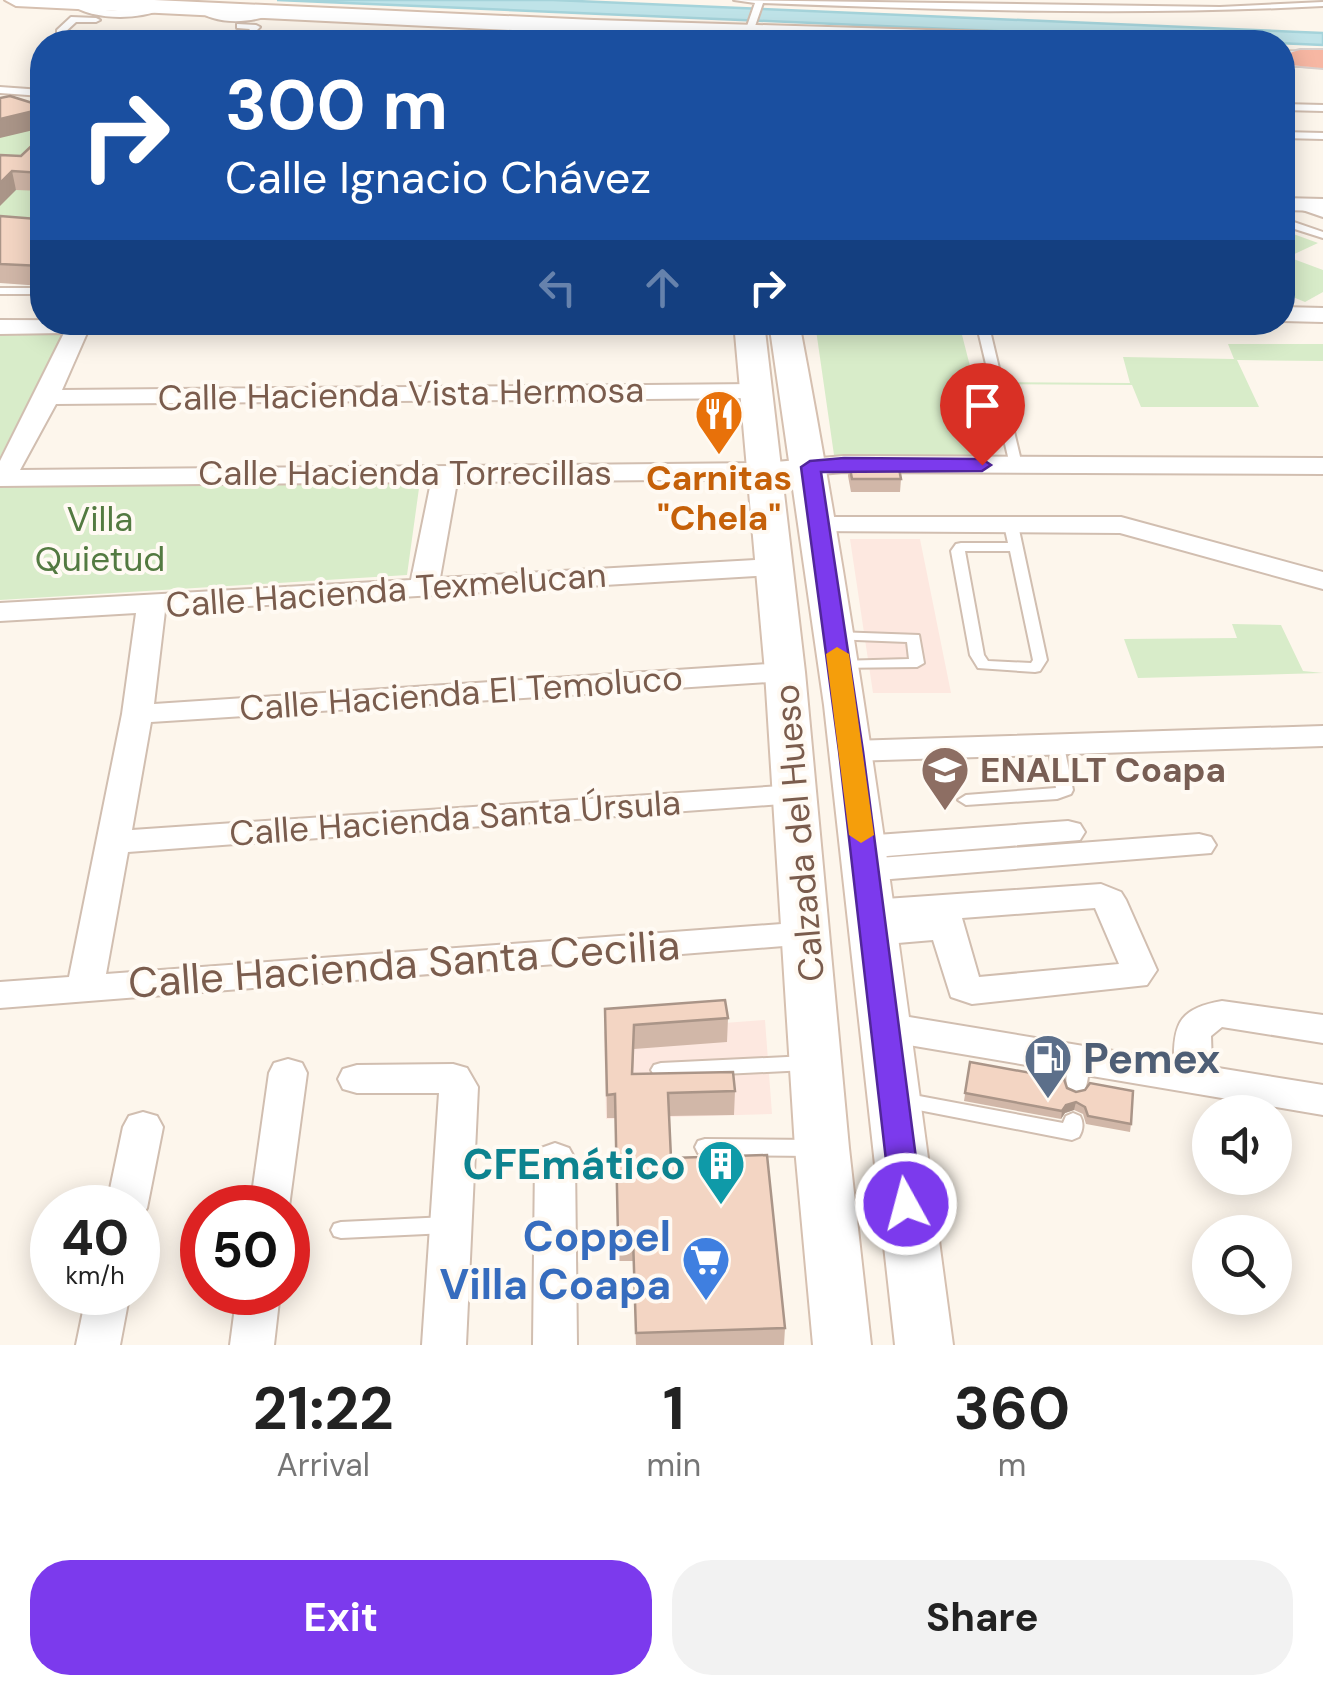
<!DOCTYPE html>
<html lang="en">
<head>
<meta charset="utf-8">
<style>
  :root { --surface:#fff; --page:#f2f2f2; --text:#222; --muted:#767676; --accent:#7c3aed }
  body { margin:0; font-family:"DM Sans",sans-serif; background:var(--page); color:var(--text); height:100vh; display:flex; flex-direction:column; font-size:38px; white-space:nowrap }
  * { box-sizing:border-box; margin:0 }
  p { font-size:32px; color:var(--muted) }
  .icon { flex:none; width:55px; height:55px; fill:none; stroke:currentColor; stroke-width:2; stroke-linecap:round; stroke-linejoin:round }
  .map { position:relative; height:1345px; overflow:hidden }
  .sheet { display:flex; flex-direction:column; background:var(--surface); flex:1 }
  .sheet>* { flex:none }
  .hud { position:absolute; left:30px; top:30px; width:1265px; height:305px; border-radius:40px; box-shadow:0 5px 25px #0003; background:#1a4fa0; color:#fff; overflow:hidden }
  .fabs { position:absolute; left:1192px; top:1095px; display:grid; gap:20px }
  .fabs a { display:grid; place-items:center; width:100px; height:100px; border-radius:50%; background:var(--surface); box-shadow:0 5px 25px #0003; font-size:50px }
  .speed { position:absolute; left:30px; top:1185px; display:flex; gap:20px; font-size:50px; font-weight:700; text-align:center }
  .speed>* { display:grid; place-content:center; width:130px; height:130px; border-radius:50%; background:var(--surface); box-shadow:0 5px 25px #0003; line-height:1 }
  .speed small { font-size:25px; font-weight:400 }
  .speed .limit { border:15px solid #d22; background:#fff; color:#111 }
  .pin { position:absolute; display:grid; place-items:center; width:85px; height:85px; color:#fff; margin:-102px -42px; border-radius:50% 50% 50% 0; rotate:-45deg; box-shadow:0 0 10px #0007 }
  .pin .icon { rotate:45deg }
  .me { position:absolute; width:110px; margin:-55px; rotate:353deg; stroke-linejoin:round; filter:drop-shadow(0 0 8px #0008) }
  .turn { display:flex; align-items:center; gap:35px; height:210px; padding:0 30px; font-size:45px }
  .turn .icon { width:130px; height:130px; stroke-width:2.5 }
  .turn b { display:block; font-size:70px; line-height:85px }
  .lanes { display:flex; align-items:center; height:95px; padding:0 30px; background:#0003; justify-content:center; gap:50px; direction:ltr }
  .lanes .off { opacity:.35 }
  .eta { display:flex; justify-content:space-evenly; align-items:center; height:170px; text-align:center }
  .eta b { font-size:60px; font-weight:700; line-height:70px }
  .primary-button { display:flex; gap:20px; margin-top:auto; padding:20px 30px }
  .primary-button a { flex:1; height:115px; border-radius:40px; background:var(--accent); color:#fff; font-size:40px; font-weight:700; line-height:115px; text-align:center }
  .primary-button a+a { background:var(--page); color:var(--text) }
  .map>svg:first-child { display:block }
  .commercial { fill:#fde8e0 }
  .green { fill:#d8ecc9 }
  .water { fill:#bfe3e8; stroke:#a5d3da; stroke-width:2.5 }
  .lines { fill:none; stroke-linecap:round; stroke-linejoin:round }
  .service-casing { stroke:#d1beb0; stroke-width:4 }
  .minor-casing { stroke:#d1beb0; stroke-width:4 }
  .secondary-casing { stroke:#d6c0b0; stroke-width:4 }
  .motorway-casing { stroke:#dad1cd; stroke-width:4 }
  .service { fill:#fff; fill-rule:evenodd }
  .minor { fill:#fff; fill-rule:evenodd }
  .secondary { fill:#fff; fill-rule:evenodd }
  .motorway { fill:#f7b7a3; fill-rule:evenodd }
  .wall { fill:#d1b7a8 }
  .shaded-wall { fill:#aa9588 }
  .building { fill:#f3d5c3; stroke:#aa9588; stroke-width:2.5 }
  .route { fill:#7c3aed; stroke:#51269a; stroke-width:2.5 }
  .slow { fill:#f59e0b }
  .labels { text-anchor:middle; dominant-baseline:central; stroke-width:8; stroke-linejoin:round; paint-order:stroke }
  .street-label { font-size:35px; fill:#7a5c4d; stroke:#fffaf3 }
  .food-label { font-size:35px; font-weight:bold; fill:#c56008; stroke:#fffaf3 }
  .park-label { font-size:35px; fill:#537a41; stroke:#fffaf3 }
  .education-label { font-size:35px; font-weight:bold; fill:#785e54; stroke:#fffaf3; text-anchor:start }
  .near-street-label { font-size:42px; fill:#7a5c4d; stroke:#fffaf3 }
  .near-service-label { font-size:42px; font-weight:bold; fill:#4e5e75; stroke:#fffaf3; text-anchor:start }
  .near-culture-label { font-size:42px; font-weight:bold; fill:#0d838f; stroke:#fffaf3; text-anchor:end }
  .near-shop-label { font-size:42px; font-weight:bold; fill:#366cbe; stroke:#fffaf3; text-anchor:end }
</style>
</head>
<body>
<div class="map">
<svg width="1323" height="1345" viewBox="0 0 1323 1345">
  <rect width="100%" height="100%" fill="#fdf6ec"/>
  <!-- commercial -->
  <path class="commercial" d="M850 539H920L951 693H873Z
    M765 1020 772 1114 606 1119 604 1032Z"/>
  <!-- green -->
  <path class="green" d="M0 111 42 113V242H0Z
    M1288 232 1318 243 1288 257 1323 270V292L1305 302 1283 293 1292 285 1283 280V234Z
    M815 323H959L974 382 1130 383 1123 357 1234 359 1228 344H1323V361L1237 360 1259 407H1141L1132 385 975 384 992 456 834 455Z
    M0 335H62L0 457Z
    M420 481 407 575 0 600V486Z
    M1232 624 1281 625 1303 671 1323 673 1138 678 1124 639 1237 638Z"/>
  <!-- water -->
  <path class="water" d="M277 0H553L1323 33V45Z"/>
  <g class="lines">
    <!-- service casing -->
    <g class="service-casing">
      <path id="service" d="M734 0 1220 7 1323 2V6C1136 16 949 10 763 3L754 29 750 31 746 29 755 3Z
        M72 1C101 14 129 12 160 7L164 9C137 20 93 21 68 3Z
        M199 7 225 16 272 11 276 13C252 23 217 26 195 9Z
        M71 17 96 18 100 20 96 22H76L63 34H57V30Z
        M237 24 256 25 260 27 246 41 242 38 250 29 237 28Z
        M0 87 42 90V96L0 93Z
        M1282 104 1323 105V111L1282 110Z
        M1282 132 1323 133V139L1282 138Z
        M1295 201 1323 211V217L1291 206 1290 204Z
        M1282 218 1323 232V238L1282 225Z
        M0 288H42V294H0Z
        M976 322H988L1022 465 1021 468H1011L1010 465Z
        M1011 521 1018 525 1047 660 1040 671 1035 672 978 668 970 655 951 551 956 544 961 543H1008L1004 525ZM965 551H1010L1033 660 1031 663 988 661 984 655Z
        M836 632 919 635 924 663 917 667 833 668 831 665 838 661 909 659 907 642 831 639 829 636Z
        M1056 741 1064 746 1073 790 1071 794 1057 799 966 805 958 800 966 795 1056 788 1048 746Z
        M1079 1053 1086 1055C1091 1064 1088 1085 1083 1094L1076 1096 1069 1094C1064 1085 1067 1064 1072 1055Z
        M807 1056 814 1058 817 1063 814 1068 807 1070 661 1077 654 1075 651 1070 654 1065 661 1063Z
        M903 1093 1063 1123 1066 1116 1073 1113 1080 1116C1084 1123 1083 1130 1079 1137L1072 1140 903 1107 896 1105 893 1100 896 1095Z
        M705 1139 813 1140 820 1142 823 1148 820 1154 813 1156 705 1155 698 1153 695 1147 698 1141Z
        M447 1217 454 1219 457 1225 454 1231 447 1233 341 1238 334 1236 331 1230 334 1224 341 1222Z"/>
    </g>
    <!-- minor casing -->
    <g class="minor-casing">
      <path id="minor" d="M1282 198 1323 199V211L1282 210Z
        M1282 307 1323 308V322L1282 321Z
        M0 320 544 322 533 329 87 333 62 390 756 384 768 391 756 398 56 404 20 470 764 463 844 456 1323 458V474L844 472 764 479 457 482 440 578 772 559 786 567 772 575 165 611 154 704 785 663 796 666 800 672 796 678 785 681 151 722 132 830 796 785 808 788 812 795 808 802 128 852 106 974 808 922 821 925 826 934 821 943 0 1008V982L69 977 122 714 136 613 0 621V603L411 580 431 482 0 486V461L64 333 0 334Z
        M818 517H1121L1323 572V589L1120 533 808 531 805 525 808 519Z
        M1323 726V746L851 761 840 758 835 751 840 744 851 741Z
        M1068 821 1080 824 1085 832 1080 840 863 858 851 855 846 847 851 839 863 836Z
        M1199 834 1211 837 1216 845 1211 853 866 881 854 878 849 870 854 862 866 859Z
        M1101 884 1121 892 1126 900 1157 970 1147 985 972 1004 951 997 933 940 874 945 861 942 856 933 867 923 859 920 854 912 859 904 871 900ZM1095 908 1119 964 979 977 962 918Z
        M1222 1001 1323 1015V1043L1222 1027 1211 1036 1212 1067 1323 1085V1115L885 1041 872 1037 866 1027 872 1017 885 1013 1174 1061C1173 1021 1182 1008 1222 1001Z
        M288 1059 302 1063 307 1073 288 1214V1208H250L269 1073 274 1063Z
        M453 1064 467 1068 478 1087 466 1345H422L439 1093H357L343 1089 338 1079 343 1069 357 1065Z
        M143 1112 157 1116 163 1127 147 1208 138 1221V1208H106L123 1127 129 1116Z
        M555 1143 569 1148 575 1159 577 1345H533L535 1159 541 1148Z
        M87 1292H130L120 1345H76Z
        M237 1292H280L274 1345H230Z"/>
    </g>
    <!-- secondary casing -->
    <g class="secondary-casing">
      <path id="secondary" d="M5 0H154L594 20 1089 35 1100 42H884L594 34 16 6Z
        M1282 51 1323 53V67L1282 65Z
        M734 322H764L805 672 849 1148 871 1345H813L795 1148 765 672Z
        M769 322H799C864 661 907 1003 953 1345H895L824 705Z"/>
    </g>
    <!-- motorway casing -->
    <g class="motorway-casing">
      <path id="motorway" d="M1300 50H1323V68L1289 65 1285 59 1289 53Z"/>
    </g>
    <!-- service -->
    <use href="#service" class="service"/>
    <!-- minor -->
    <use href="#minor" class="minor"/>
    <!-- secondary -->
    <use href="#secondary" class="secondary"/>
    <!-- motorway -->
    <use href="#motorway" class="motorway"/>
  </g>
  <!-- wall -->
  <path class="wall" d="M42 136V191L16 190 0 155 21 156Z
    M42 213V286L0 283V216L37 219Z
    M849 463 901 479 900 492H851L848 476Z
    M605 1009 728 1018 727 1042 634 1049 633 1074 735 1091 734 1115 669 1116 671 1158 785 1328 784 1345H636L633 1261H618L616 1118H607Z
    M970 1062 1067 1088 1131 1124 1130 1132 1086 1124 1083 1114 1074 1110 1065 1113 1061 1119 964 1101Z"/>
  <!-- shaded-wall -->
  <path class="shaded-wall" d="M42 109V128L0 138V119Z
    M12 171 16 190 0 206V183Z
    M1076 1102 1074 1110 1065 1113 1061 1119 1062 1111 1066 1105Z"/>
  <!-- building -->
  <path class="building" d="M10 96 42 106V109L0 119V98Z
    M42 136V173L12 171 0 183V155L21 156Z
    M42 213V266L0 264V216L37 219Z
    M849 463H898L901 479H852Z
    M725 1000 728 1018 634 1025 632 1074 733 1072 735 1091 668 1093 671 1158 767 1155 785 1328 636 1333 633 1237H618L615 1094 607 1095 605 1009Z
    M970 1062 1064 1079 1067 1088 1076 1092 1085 1090 1090 1083 1133 1091 1131 1124 1088 1116 1085 1107 1076 1102 1066 1105 1062 1111 965 1093Z"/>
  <!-- route -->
  <path class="route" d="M844 458 982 459 991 465 982 471 821 472 863 751 922 1204 918 1213 906 1217 895 1213 891 1204 839 751 801 467 810 461Z"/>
  <!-- slow -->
  <path class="slow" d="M837 647 849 654 874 835 861 843 849 835 826 654Z"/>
  <!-- icons -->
  <defs>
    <g id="restaurant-pin" transform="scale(2.5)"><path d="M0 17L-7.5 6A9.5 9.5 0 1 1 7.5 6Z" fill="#e8710a" stroke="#fffaf3"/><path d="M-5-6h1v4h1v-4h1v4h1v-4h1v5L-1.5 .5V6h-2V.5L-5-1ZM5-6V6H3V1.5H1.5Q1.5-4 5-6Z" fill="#fff"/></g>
    <g id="school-pin" transform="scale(2.5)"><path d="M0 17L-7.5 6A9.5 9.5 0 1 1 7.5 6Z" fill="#8d6e63" stroke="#fffaf3"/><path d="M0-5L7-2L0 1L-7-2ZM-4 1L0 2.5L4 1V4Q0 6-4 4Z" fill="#fff"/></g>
    <g id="fuel-pin" transform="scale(2.5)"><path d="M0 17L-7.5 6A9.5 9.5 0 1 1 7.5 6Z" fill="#5c6f8a" stroke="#fffaf3"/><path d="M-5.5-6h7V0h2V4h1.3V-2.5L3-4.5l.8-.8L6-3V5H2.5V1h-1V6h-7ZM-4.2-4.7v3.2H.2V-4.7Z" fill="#fff"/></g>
    <g id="building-pin" transform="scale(2.5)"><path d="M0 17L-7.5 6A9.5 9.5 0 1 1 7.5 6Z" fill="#0f9aa8" stroke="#fffaf3"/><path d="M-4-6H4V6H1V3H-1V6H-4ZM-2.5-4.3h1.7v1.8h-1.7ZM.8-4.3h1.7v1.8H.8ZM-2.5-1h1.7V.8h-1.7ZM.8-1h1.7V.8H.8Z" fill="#fff"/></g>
    <g id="supermarket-pin" transform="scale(2.5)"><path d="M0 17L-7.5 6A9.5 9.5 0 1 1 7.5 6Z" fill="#3f7fe0" stroke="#fffaf3"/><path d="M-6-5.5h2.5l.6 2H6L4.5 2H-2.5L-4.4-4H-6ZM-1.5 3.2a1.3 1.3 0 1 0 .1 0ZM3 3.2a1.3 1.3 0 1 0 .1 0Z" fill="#fff"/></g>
  </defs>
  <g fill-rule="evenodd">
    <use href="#restaurant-pin" x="719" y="414"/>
    <use href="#school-pin" x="945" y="770"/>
    <use href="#fuel-pin" x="1048" y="1058"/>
    <use href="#building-pin" x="721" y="1164"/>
    <use href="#supermarket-pin" x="706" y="1260"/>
  </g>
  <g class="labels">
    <!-- street labels -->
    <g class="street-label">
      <text transform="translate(401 394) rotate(-1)">Calle Hacienda Vista Hermosa</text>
      <text x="405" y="473">Calle Hacienda Torrecillas</text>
      <text transform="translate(386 590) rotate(-4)">Calle Hacienda Texmelucan</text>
      <text transform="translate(461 693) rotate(-4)">Calle Hacienda El Temoluco</text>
      <text transform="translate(455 818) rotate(-4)">Calle Hacienda Santa Úrsula</text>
      <text transform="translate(799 833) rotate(-95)">Calzada del Hueso</text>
    </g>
    <!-- food labels -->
    <g class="food-label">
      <text x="719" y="478">Carnitas<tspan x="719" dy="40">"Chela"</tspan></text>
    </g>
    <!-- park labels -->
    <g class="park-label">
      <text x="100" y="519">Villa<tspan x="100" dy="40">Quietud</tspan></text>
    </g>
    <!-- education labels -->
    <g class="education-label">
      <text x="980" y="770">ENALLT Coapa</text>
    </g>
    <!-- near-street labels -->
    <g class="near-street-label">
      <text transform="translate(404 964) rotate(-4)">Calle Hacienda Santa Cecilia</text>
    </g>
    <!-- near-service labels -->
    <g class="near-service-label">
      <text x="1083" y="1058">Pemex</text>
    </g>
    <!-- near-culture labels -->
    <g class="near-culture-label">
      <text x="686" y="1164">CFEmático</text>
    </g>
    <!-- near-shop labels -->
    <g class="near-shop-label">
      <text x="671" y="1236">Coppel<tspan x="671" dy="48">Villa Coapa</tspan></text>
    </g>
  </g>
</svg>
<div class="fabs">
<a><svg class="icon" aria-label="sound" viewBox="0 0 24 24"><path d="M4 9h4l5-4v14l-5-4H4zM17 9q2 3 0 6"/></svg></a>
<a><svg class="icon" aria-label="search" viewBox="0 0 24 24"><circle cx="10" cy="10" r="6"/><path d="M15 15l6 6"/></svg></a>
</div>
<div class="speed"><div>40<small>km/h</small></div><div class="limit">50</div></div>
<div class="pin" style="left:982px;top:465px;background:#d93025"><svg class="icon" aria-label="arrive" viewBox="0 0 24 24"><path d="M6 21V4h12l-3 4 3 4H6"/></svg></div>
<svg class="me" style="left:906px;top:1204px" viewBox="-20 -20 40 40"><circle r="17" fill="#7c3aed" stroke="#fff" stroke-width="3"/><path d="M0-11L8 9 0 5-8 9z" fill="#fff"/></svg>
<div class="hud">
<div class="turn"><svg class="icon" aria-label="right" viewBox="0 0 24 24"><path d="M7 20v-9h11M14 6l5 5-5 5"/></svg><div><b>300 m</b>Calle Ignacio Chávez</div></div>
<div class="lanes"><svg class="icon off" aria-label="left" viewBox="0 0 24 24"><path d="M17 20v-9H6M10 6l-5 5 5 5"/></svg><svg class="icon off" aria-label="ahead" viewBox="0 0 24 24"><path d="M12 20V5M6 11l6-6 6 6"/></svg><svg class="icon" aria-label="right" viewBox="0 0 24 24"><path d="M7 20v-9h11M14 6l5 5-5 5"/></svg></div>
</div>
</div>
<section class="sheet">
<div class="eta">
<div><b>21:22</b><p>Arrival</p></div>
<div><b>1</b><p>min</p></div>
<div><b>360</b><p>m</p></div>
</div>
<div class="primary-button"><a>Exit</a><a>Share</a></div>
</section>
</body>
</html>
